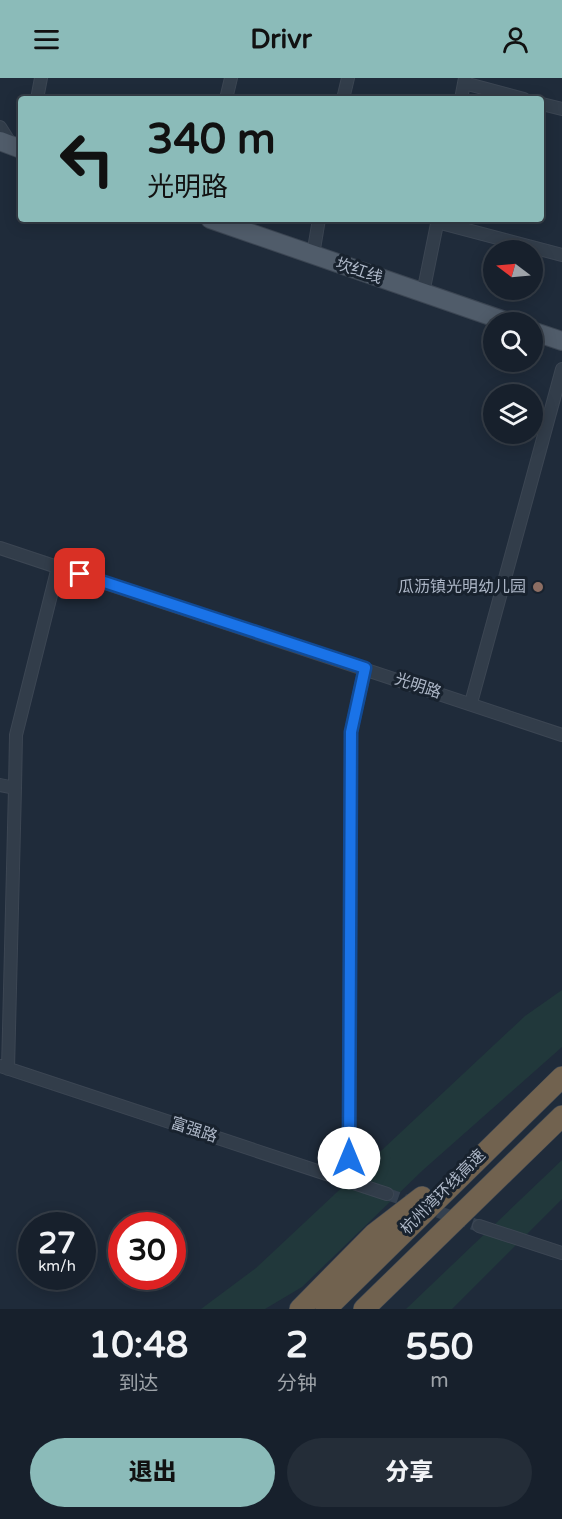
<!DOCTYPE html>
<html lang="zh">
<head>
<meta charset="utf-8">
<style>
  :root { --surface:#17202c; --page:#242d38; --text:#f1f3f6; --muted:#9ea3a9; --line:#363e48; --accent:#8bbbb9 }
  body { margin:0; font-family:"Varela Round","Noto Sans SC",sans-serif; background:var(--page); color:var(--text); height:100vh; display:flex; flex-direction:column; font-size:22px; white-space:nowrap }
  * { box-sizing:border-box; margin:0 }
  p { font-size:20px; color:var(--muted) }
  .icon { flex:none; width:33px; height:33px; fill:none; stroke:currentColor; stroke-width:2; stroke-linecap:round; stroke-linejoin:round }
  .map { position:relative; height:1231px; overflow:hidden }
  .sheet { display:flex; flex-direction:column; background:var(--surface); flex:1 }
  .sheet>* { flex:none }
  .banner { position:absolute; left:18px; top:18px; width:526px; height:126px; border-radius:6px; box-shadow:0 3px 15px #0003,0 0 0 2px var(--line); background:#8bbbb9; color:#111; overflow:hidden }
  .needle { width:39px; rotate:286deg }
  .tools { position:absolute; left:483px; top:162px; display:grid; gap:12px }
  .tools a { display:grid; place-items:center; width:60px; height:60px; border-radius:50%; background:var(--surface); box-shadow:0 3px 15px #0003,0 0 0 2px var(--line); font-size:30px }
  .speed { position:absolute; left:18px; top:1134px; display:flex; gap:12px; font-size:30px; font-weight:700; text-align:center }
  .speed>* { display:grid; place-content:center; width:78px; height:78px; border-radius:50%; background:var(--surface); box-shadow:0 3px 15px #0003,0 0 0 2px var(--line); line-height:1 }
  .speed small { font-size:15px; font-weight:400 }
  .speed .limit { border:9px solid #d22; background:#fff; color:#111 }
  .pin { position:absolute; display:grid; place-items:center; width:51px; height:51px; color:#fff; margin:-26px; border-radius:12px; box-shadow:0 3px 9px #0006 }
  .me { position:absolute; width:66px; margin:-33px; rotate:0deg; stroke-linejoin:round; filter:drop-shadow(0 0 4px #0008) }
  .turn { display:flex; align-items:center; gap:21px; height:126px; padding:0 30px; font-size:27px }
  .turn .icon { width:78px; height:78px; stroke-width:2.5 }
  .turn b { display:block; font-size:42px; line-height:51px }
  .eta { display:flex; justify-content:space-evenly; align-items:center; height:102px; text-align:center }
  .eta b { font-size:36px; font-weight:800; line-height:42px }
  .action { display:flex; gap:12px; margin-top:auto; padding:12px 30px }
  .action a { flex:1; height:69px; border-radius:36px; background:var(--accent); color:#111; font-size:24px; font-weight:800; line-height:69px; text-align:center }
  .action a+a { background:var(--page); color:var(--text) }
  header { display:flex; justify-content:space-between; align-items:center; height:78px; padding:0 30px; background:var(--accent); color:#111; font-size:27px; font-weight:800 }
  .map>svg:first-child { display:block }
  .green { fill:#21383b }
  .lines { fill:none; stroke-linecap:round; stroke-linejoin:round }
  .minor-tunnel { stroke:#34404f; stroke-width:12; stroke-dasharray:12 6; stroke-linecap:butt }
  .minor-casing { stroke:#3c4653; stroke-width:14 }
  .primary-casing { stroke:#3c4653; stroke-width:20 }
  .motorway-casing { stroke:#3d4754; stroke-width:22 }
  .minor { stroke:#323d4a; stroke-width:12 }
  .primary { stroke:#505c6a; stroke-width:18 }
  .motorway { stroke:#71624f; stroke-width:21 }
  .route-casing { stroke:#114b97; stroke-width:15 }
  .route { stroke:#1a73e8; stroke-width:10 }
  .education-dot { fill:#8d6e63; stroke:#18222e; stroke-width:2 }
  .labels { text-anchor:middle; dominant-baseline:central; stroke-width:6; stroke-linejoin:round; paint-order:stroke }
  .street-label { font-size:16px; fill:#adb7c7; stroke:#18222e }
  .poi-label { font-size:16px; fill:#adb7c7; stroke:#18222e; text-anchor:end }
</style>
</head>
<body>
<header><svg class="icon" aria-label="menu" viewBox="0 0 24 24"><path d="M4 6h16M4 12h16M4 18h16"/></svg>Drivr<svg class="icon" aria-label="person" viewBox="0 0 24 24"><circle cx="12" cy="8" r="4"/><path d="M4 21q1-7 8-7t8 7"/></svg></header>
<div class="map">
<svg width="562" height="1231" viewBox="0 0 562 1231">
  <rect width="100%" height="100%" fill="#1f2b3a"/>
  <!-- green -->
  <path class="green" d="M562 912V969L423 1092 302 1209 265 1231H201L256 1190 525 938Z
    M562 1082V1121L452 1231H406Z"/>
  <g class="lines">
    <!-- minor-tunnel -->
    <path class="minor-tunnel" d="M387 1116 479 1148"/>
    <!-- minor casing -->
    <g class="minor-casing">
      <path id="minor" d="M464 5 524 21
        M37 21 41 0
        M226 21 231 0
        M343 21 348 0
        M461 21 465 0
        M542 26 562 31
        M0 49 12 68
        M437 144 562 177
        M313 177 319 141
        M423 215 438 141
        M0 470 562 657
        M471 625 562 291
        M0 707 15 710 8 991
        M15 710 16 657 58 489
        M0 988 387 1116
        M349 1104 351 654 365 590
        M479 1148 562 1175"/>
    </g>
    <!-- primary casing -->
    <g class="primary-casing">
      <path id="primary" d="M0 63 21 71
        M210 141 508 244
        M532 253 562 263"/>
    </g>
    <!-- motorway casing -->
    <g class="motorway-casing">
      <path id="motorway" d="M300 1231 374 1156 422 1119
        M326 1231 562 999
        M364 1231 562 1038"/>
    </g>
    <!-- minor -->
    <use href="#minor" class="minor"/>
    <!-- primary -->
    <use href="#primary" class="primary"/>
    <!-- motorway -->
    <use href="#motorway" class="motorway"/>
  </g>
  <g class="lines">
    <!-- route casing -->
    <g class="route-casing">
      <path id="route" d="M80 496 365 590 351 654 349 1080"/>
    </g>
    <!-- route -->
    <use href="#route" class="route"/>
  </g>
  <!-- markers -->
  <circle class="education-dot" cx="538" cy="509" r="6"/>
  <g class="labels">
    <!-- street labels -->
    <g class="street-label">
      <text transform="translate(359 193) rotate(19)">坎红线</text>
      <text transform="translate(418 608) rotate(18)">光明路</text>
      <text transform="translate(194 1052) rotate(18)">富强路</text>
      <text transform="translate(443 1114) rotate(-45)">杭州湾环线高速</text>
    </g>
    <!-- poi labels -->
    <g class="poi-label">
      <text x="526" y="509">瓜沥镇光明幼儿园</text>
    </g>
  </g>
</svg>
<div class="tools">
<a><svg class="needle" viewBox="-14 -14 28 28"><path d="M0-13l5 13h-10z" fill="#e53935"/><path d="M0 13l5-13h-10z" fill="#9ea3a9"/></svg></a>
<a><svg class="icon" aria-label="search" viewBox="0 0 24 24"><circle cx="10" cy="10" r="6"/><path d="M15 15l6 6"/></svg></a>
<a><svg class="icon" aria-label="layers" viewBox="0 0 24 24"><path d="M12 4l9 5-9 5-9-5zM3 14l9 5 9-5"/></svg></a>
</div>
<div class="speed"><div>27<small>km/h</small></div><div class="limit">30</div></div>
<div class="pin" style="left:80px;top:496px;background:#d93025"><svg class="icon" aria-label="arrive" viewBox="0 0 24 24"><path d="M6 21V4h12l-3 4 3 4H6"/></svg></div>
<svg class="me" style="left:349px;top:1080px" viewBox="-20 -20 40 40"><circle r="19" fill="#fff"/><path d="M0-13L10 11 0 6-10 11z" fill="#1a73e8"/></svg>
<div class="banner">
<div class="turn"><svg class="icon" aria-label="left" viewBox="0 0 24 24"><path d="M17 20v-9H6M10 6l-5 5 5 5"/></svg><div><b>340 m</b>光明路</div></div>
</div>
</div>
<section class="sheet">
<div class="eta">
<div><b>10:48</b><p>到达</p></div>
<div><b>2</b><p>分钟</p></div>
<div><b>550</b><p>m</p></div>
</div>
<div class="action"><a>退出</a><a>分享</a></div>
</section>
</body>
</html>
